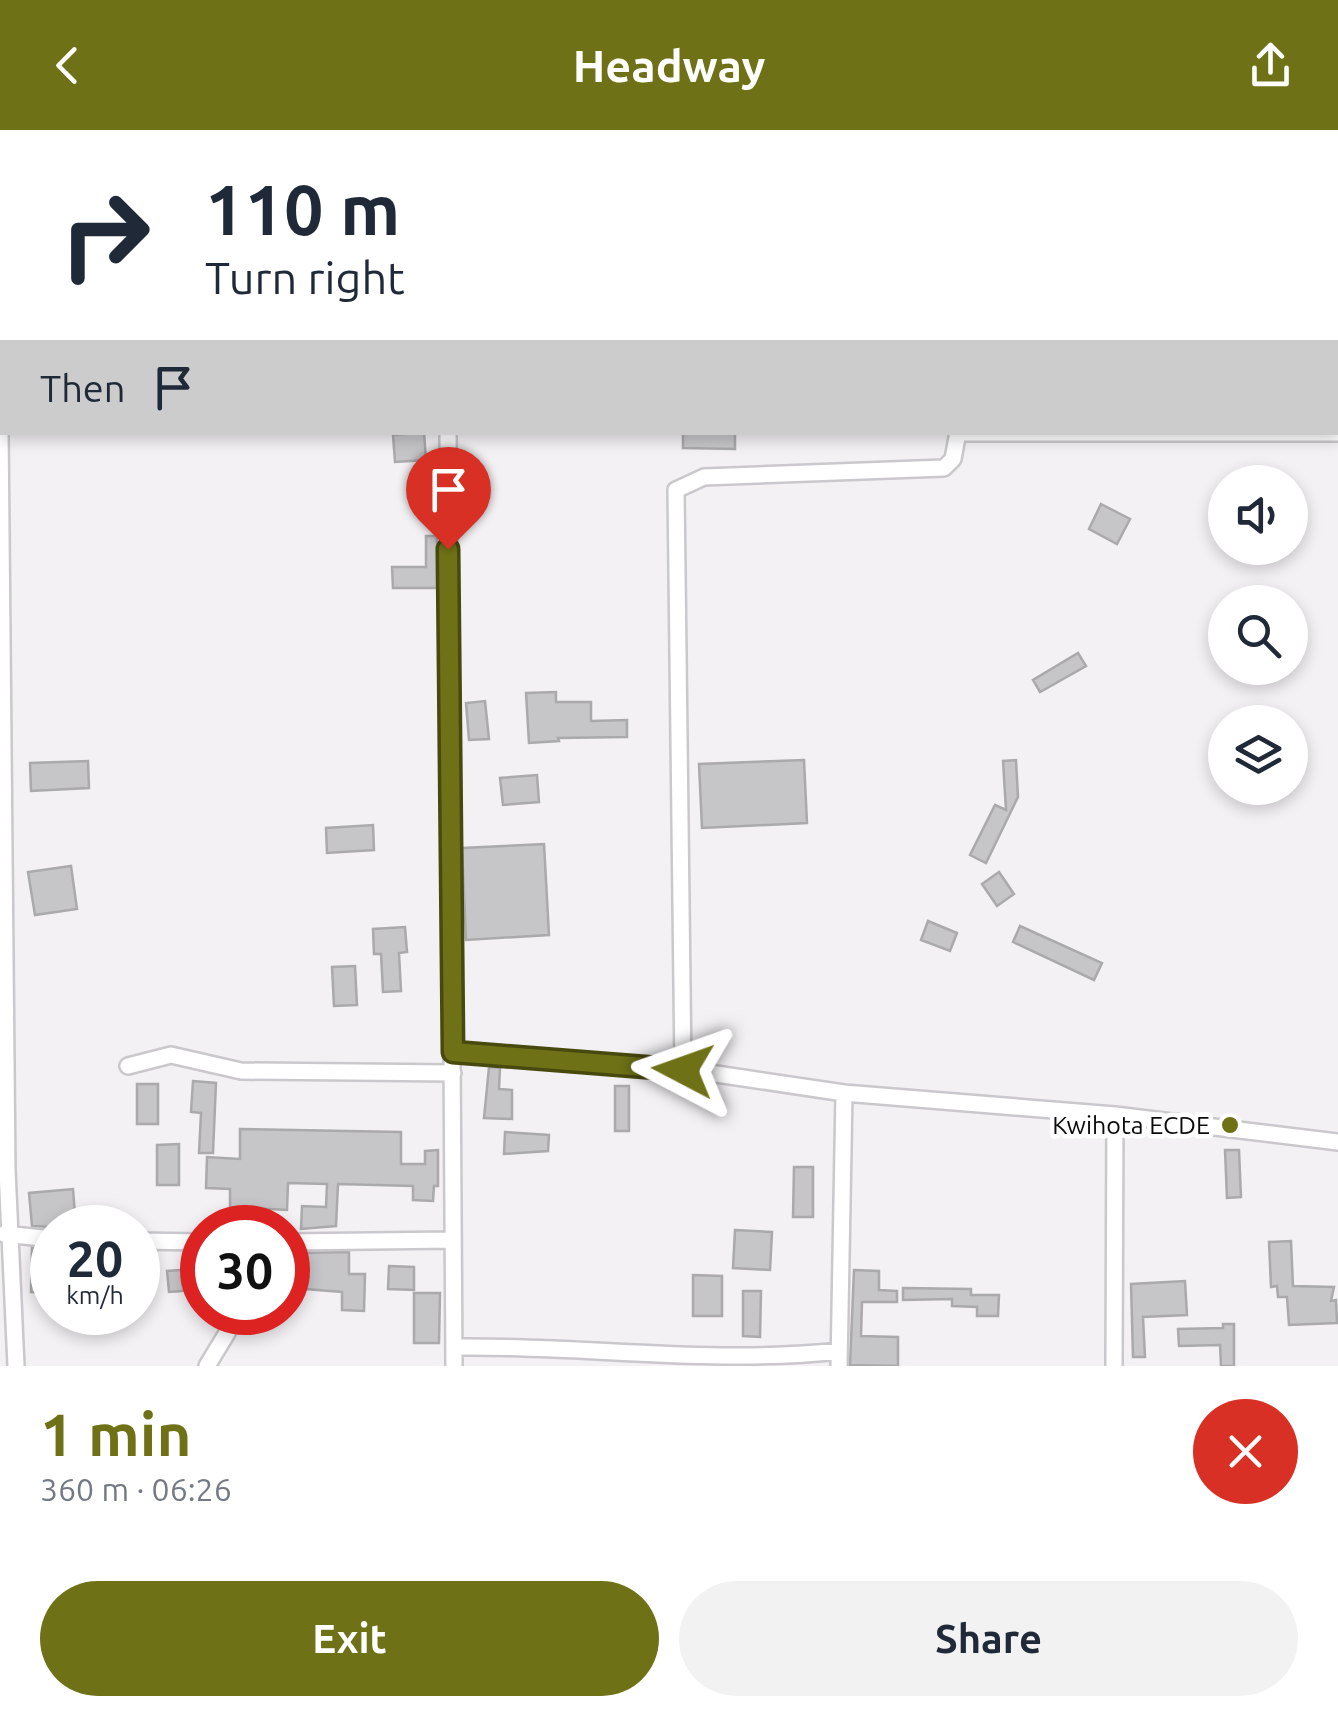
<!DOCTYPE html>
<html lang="en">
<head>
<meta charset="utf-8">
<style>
  :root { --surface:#fff; --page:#f2f2f3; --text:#1f2937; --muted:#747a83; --accent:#6e7116 }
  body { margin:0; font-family:Ubuntu,sans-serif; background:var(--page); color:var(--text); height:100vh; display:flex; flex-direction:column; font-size:38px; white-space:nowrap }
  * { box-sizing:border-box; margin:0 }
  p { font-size:32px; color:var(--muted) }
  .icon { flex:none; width:55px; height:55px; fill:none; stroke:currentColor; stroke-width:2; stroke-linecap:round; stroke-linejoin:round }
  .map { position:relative; height:1236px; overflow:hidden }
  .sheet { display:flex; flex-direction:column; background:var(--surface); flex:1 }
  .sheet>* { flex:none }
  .top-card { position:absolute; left:0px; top:0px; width:1340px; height:305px; box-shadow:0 5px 15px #0003; background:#fff; color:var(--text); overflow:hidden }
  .fabs { position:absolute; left:1208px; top:335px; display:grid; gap:20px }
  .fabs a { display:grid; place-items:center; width:100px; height:100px; border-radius:50%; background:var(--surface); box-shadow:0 5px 15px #0003; font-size:50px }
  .speed { position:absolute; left:30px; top:1075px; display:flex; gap:20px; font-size:50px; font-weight:700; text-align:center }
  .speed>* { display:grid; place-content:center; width:130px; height:130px; border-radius:50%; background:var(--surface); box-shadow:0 5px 15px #0003; line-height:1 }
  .speed small { font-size:25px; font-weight:400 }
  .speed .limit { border:15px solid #d22; background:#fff; color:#111 }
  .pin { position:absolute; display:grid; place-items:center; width:85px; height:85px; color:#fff; margin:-102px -42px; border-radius:50% 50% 50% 0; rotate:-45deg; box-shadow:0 0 10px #0007 }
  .pin .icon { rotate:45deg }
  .me { position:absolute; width:110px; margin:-55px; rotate:274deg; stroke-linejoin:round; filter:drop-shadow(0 0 8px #0008) }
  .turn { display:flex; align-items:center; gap:35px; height:210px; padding:0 40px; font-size:45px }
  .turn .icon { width:130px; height:130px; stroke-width:2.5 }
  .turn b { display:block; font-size:70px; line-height:85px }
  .then { display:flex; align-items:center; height:95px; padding:0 40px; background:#0003; gap:20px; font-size:38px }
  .round { display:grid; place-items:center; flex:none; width:105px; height:105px; border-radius:52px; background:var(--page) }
  .summary { display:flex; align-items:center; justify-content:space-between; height:170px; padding:0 40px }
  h1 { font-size:60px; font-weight:700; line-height:75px; color:var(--accent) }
  .action { display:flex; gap:20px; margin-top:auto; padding:20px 40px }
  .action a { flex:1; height:115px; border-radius:60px; background:var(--accent); color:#fff; font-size:40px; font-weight:700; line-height:115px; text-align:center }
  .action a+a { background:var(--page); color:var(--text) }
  header { display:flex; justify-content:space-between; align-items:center; height:130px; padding:0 40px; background:var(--accent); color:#fff; font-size:45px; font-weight:700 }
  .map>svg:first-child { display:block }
  .building { fill:#c6c5c8; stroke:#aaa9ac; stroke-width:2.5 }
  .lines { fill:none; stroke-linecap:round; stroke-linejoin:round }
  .minor-casing { stroke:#cac8cc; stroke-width:20 }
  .minor { stroke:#fff; stroke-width:15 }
  .route-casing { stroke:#48490e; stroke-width:25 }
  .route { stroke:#6e7116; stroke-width:18 }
  .poi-dot { fill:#6e7116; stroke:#fff; stroke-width:4 }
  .labels { text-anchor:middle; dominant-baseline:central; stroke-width:9; stroke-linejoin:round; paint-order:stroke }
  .poi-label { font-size:25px; fill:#0b0b0c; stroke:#fff; text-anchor:end }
</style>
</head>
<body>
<header><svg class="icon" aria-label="back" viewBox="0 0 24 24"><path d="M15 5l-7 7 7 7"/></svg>Headway<svg class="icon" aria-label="share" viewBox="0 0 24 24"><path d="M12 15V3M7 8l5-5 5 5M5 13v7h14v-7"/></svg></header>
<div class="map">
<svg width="1338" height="1236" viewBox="0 0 1338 1236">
  <rect width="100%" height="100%" fill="#f3f1f4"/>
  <!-- building -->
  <path class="building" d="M424 302 426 330 395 332 393 305Z
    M683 302H735V319L683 318Z
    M1101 374 1130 389 1117 414 1089 399Z
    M426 406H437V458H393L392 437H426Z
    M1078 523 1086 536 1040 562 1033 550Z
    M556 562V572H591V591L627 590V607L558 608 559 611 529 613 526 563Z
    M485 571 489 609 469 610 466 573Z
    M804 630 807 693 702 698 699 634Z
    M1016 630 1018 667 986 733 970 725 995 675 1006 680 1003 631Z
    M88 631 89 658 31 661 30 633Z
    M537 645 539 672 503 675 500 648Z
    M373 695 374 720 327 723 326 698Z
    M544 714 549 805 466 810 462 718Z
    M71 736 77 779 35 785 28 742Z
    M999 742 1014 764 997 776 982 754Z
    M928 791 957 803 950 821 921 810Z
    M1020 796 1102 833 1094 850 1013 812Z
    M405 797 407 822 399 823 401 861 383 862 381 824H374L373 799Z
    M355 836 357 875 334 876 332 837Z
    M489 937 500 938 499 959 512 960V989L484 988Z
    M193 951 216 953 213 1023H199L201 983 191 982Z
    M137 954H158V994H137Z
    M615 956H629V1001H615Z
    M240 999 401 1002V1034H425V1021L438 1020V1056H434L433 1071 413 1070V1056L338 1054 336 1096 301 1099 302 1076 326 1077 327 1054 288 1053 287 1080 230 1077V1059L206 1058 207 1027 240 1029Z
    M505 1002 549 1005 548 1021 504 1024Z
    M179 1014V1055H157V1015Z
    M1225 1020H1239L1241 1067 1227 1068Z
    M794 1037H813V1087H793Z
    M73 1059 76 1098 32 1096 29 1063Z
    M735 1100 772 1102 770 1140 733 1138Z
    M1291 1111 1293 1156 1334 1157 1331 1171 1336 1170 1337 1193 1289 1195 1287 1167H1278L1277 1156 1271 1157 1269 1112Z
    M32 1118 47 1120 46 1152 52 1153V1163L31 1162Z
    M349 1122V1144H365L364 1181 342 1180V1162L293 1158V1123Z
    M389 1136 414 1137V1160L388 1159Z
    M194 1139 196 1160 169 1162 167 1141Z
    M854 1140 879 1141V1160L897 1161V1172H862L861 1206 898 1207V1236L850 1235Z
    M693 1145 722 1146V1186H693Z
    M1185 1151 1187 1185 1143 1187 1145 1227H1133L1131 1154Z
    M903 1158 971 1159V1165H999L998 1186H977V1177L952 1176V1169L903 1170Z
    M743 1161H761L760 1207 743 1206Z
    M414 1163H440L439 1213H414Z
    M1223 1194H1234V1236H1221L1220 1215 1179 1216 1178 1199 1223 1198Z"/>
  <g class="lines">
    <!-- minor casing -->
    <g class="minor-casing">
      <path id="minor" d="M439 0 440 2
        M953 0V2
        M539 2 617 0
        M0 74H2
        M0 297 7 1040 16 1236
        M448 302 454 1236
        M958 303H1338
        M453 923 683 939 844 963 1115 985 1338 1012
        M128 936 171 925 241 941 453 943
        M683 939 676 360 704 347 944 338 953 329 958 302
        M4 1104 52 1109
        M138 1111 202 1112
        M288 1112 453 1110
        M454 1217C582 1215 711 1235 839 1221
        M207 1236 227 1203 229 1182
        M839 1236 844 963
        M1114 1236 1115 985"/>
    </g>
    <!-- minor -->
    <use href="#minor" class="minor"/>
  </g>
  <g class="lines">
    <!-- route casing -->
    <g class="route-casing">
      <path id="route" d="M448 419 453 922 683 940"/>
    </g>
    <!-- route -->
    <use href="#route" class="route"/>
  </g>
  <!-- markers -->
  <circle class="poi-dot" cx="1230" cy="995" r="10"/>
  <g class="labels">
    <!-- poi labels -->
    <g class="poi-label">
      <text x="1210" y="995">Kwihota ECDE</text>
    </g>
  </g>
</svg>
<div class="fabs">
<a><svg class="icon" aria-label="sound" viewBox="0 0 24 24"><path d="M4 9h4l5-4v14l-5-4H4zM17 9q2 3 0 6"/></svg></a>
<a><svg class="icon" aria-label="search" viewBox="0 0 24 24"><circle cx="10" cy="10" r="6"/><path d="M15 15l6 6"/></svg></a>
<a><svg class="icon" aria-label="layers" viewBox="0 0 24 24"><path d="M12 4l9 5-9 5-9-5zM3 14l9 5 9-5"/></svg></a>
</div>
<div class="speed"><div>20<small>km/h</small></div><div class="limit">30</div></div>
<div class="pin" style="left:448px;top:419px;background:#d93025"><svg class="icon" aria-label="arrive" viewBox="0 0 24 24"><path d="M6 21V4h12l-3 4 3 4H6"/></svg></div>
<svg class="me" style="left:683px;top:940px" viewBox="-20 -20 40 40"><path d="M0-17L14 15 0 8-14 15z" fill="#6e7116" stroke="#fff" stroke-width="4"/></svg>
<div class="top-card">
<div class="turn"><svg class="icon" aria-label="right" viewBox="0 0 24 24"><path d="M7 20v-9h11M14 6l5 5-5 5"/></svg><div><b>110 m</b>Turn right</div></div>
<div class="then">Then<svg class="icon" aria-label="arrive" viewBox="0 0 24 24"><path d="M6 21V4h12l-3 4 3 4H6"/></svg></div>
</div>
</div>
<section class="sheet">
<div class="summary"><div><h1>1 min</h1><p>360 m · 06:26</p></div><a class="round" style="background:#d93025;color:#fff"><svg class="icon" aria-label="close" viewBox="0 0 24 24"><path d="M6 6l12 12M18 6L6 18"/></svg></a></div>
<div class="action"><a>Exit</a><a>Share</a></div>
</section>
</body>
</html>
